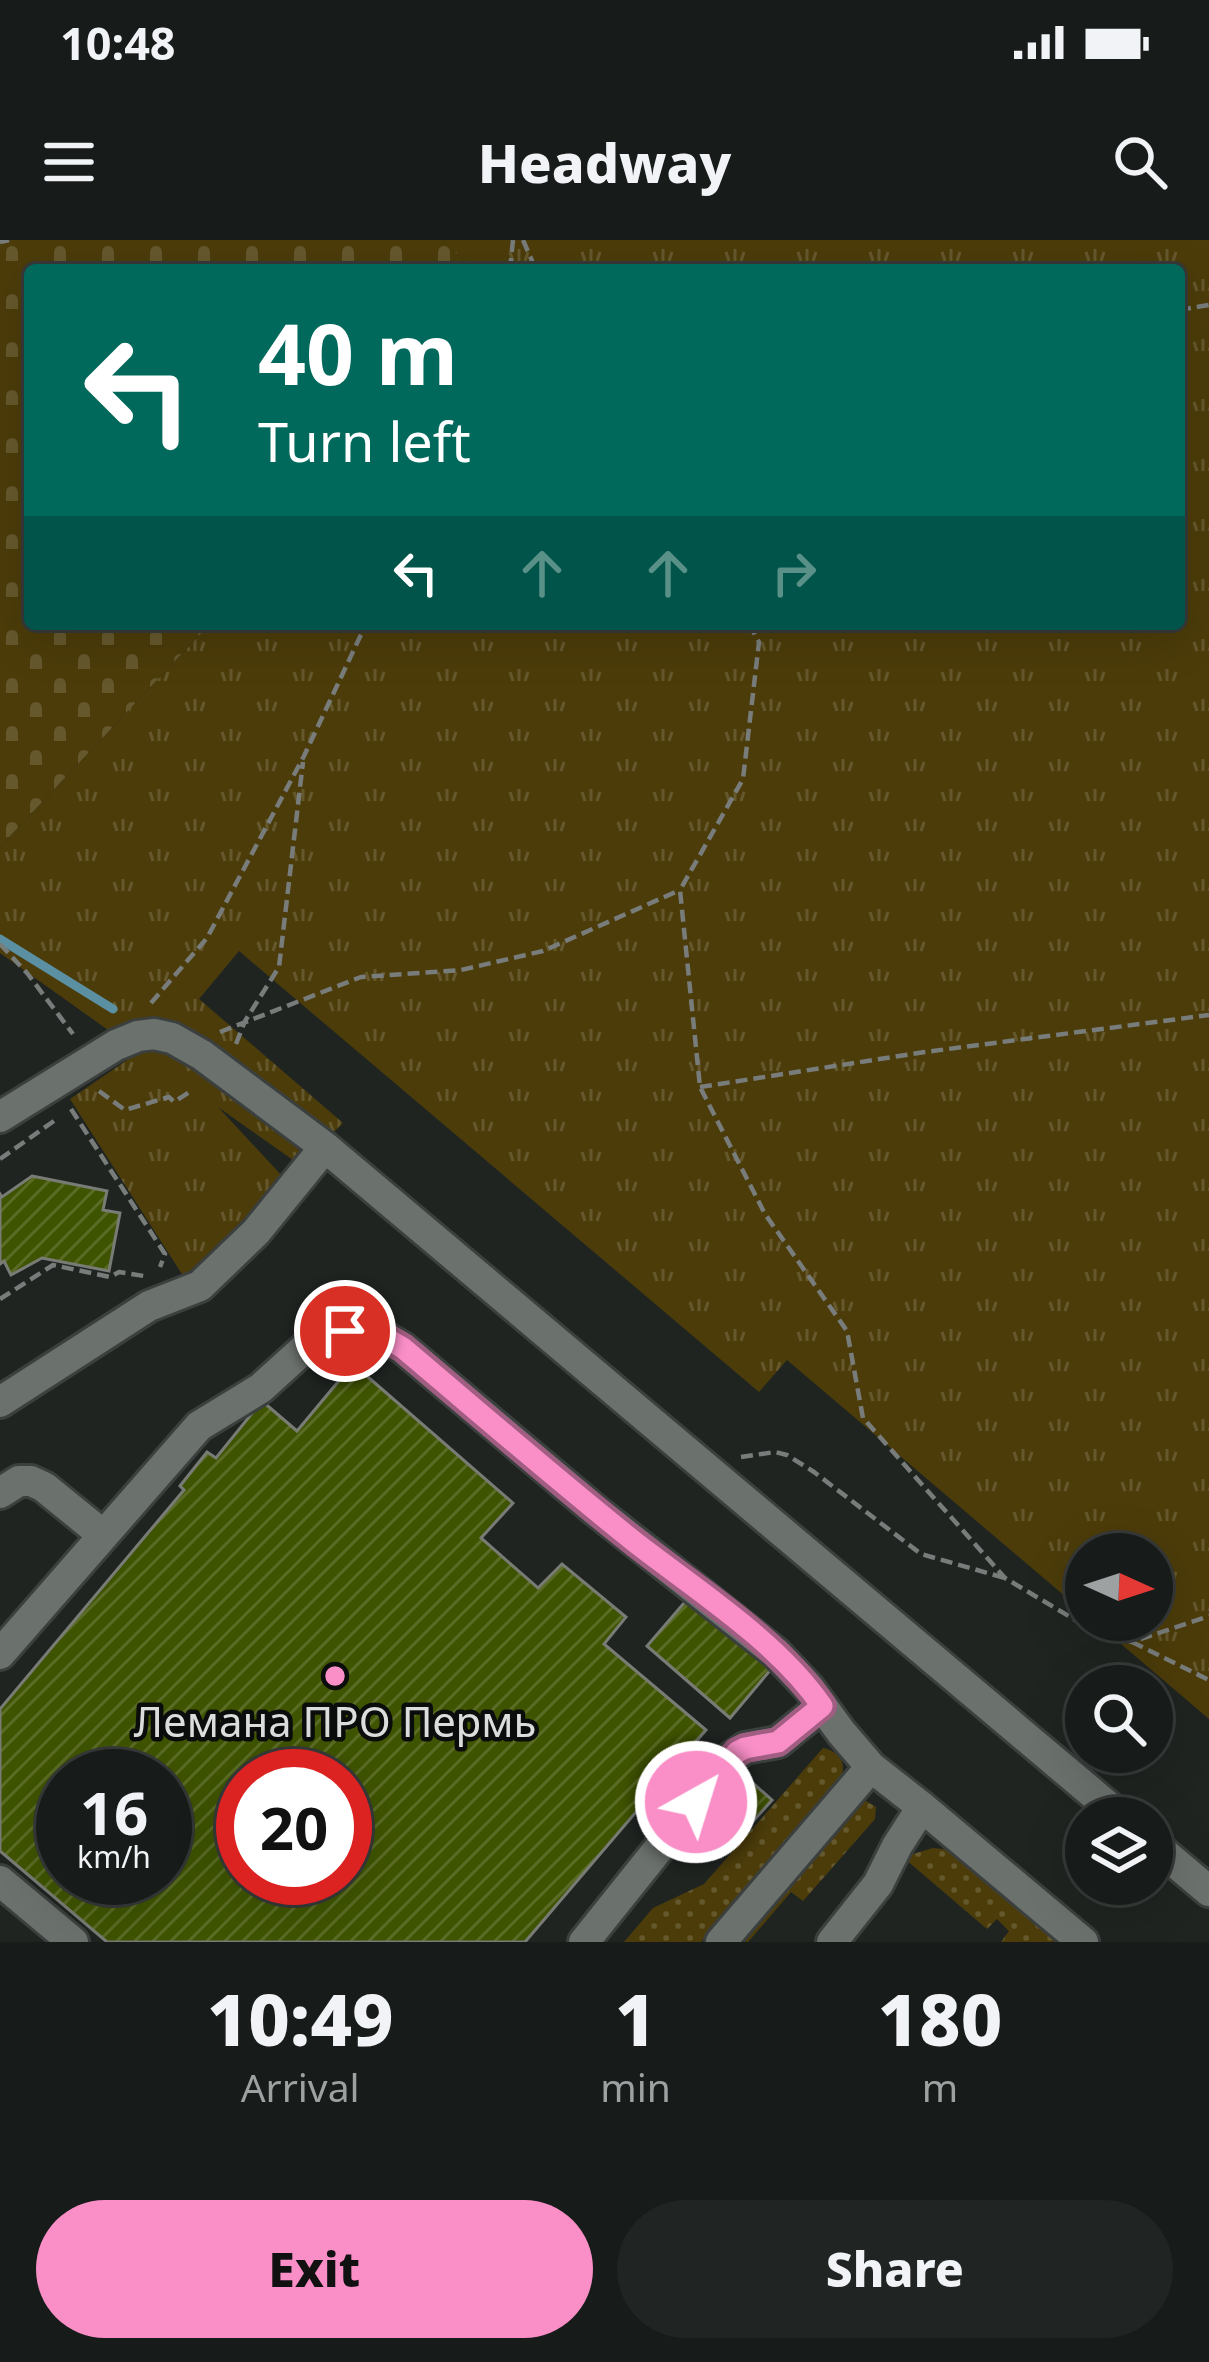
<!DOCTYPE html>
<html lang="en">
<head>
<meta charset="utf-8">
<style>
  :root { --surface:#171b19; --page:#202422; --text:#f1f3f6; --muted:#9ea1a2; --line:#363938; --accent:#fa8fc8 }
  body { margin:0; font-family:"Noto Sans",sans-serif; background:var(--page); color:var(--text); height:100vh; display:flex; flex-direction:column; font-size:45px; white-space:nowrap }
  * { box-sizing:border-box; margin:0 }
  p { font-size:39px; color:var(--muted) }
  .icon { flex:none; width:66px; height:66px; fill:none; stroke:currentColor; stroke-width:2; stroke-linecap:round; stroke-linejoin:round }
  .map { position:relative; height:1702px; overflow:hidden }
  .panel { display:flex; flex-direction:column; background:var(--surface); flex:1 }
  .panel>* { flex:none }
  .top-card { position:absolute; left:24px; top:24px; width:1161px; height:366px; border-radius:12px; box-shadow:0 12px 48px #0002,0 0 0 3px var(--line); background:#00695c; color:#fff; overflow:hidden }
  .needle { width:78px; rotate:93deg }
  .fabs { position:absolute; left:1065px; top:1293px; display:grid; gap:24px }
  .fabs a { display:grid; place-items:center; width:108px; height:108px; border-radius:50%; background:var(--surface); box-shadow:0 12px 48px #0002,0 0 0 3px var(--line); font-size:60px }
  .speed { position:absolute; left:36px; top:1509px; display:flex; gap:24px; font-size:60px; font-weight:700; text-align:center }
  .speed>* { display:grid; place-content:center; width:156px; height:156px; border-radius:50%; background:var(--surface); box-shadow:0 12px 48px #0002,0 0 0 3px var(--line); line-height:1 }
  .speed small { font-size:30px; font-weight:400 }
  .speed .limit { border:18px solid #d22; background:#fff; color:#111 }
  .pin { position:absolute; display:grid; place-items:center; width:102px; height:102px; color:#fff; margin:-51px; border:6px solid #fff; border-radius:50%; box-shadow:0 3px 12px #0007 }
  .me { position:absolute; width:132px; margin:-66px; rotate:39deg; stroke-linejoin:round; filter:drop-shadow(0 0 9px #0008) }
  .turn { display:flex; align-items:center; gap:42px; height:252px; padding:0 36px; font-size:54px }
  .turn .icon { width:156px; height:156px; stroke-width:2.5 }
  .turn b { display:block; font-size:84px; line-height:102px }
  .lanes { display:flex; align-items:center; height:114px; padding:0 36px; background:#0003; justify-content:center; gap:60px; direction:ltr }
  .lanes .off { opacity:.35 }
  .eta { display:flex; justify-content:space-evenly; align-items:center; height:204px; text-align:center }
  .eta b { font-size:72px; font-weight:800; line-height:84px }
  .cta { display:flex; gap:24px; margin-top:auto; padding:24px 36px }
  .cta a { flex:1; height:138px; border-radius:72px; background:var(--accent); color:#111; font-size:48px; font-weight:800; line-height:138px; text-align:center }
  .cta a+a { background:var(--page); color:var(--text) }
  .status { display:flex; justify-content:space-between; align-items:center; height:84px; padding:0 60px; background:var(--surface); direction:ltr }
  .status svg { height:33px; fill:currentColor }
  header { display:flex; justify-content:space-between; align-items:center; height:156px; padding:0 36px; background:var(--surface); font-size:54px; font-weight:800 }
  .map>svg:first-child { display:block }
  .grass { fill:url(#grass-dots) }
  .cemetery { fill:url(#cemetery-stones) }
  .park { fill:url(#park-tufts) }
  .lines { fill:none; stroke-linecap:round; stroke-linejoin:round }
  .stream { stroke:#5b90a2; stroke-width:9 }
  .building { fill:url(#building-hatch); stroke:#797b75; stroke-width:3; fill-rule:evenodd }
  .minor-casing { stroke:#3b3f3d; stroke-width:36 }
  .path { stroke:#787c7a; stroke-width:4.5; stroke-dasharray:12 6; stroke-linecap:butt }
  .minor { stroke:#6b716d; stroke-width:30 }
  .route-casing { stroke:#a25d82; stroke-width:30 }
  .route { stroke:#fa8fc8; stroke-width:21 }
  .poi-dot { fill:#fa8fc8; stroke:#0a0d0b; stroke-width:4.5 }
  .labels { text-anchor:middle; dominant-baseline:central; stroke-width:9; stroke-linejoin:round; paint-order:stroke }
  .poi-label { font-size:42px; fill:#dadddb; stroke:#0a0d0b }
</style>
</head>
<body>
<div class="status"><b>10:48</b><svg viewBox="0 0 49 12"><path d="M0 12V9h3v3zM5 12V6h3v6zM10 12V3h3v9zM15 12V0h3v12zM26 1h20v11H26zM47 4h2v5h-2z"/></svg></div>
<header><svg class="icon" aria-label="menu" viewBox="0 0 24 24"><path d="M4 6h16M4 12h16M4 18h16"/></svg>Headway<svg class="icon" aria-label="search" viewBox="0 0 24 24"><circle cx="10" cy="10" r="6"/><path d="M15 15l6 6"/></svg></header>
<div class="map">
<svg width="1209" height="1702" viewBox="0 0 1209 1702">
  <defs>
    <pattern id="grass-dots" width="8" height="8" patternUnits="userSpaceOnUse" patternTransform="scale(3)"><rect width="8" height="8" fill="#4c3c0a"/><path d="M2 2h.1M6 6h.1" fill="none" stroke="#65582d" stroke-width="1.8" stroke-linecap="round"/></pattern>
    <pattern id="cemetery-stones" width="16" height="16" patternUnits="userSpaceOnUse" patternTransform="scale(3)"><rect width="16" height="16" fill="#4c3c0a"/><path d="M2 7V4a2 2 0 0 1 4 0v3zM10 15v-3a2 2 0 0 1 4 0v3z" fill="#65582d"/></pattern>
    <pattern id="park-tufts" width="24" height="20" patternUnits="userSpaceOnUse" patternTransform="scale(3)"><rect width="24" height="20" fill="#4c3c0a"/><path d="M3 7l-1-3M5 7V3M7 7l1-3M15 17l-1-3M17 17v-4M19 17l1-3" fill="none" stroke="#65582d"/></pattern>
    <pattern id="building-hatch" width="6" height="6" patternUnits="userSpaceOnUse" patternTransform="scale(3)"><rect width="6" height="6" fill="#3f5400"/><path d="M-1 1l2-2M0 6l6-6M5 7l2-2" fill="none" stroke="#5a6c25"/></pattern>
  </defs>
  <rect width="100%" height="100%" fill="#1f2421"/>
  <!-- grass -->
  <path class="grass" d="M823 1508C839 1511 847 1523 841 1537L701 1702H624L653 1668 704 1644Z
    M866 1561 876 1567 875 1579 803 1661 791 1652 748 1702H741L859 1565Z
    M933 1608 951 1610 1063 1702H1001L1009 1691 997 1679 987 1689 905 1619 906 1616Z"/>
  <!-- cemetery -->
  <path class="cemetery" d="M0 0H442L475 30H30V384H210L0 607Z"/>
  <!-- park -->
  <path class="park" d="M442 0H1209V1479L1093 1380H1152V1314H1086V1374L787 1120 759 1152 239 711 199 759 343 883 300 925 218 867 283 937 187 1042 70 859 139 812 0 713V607L210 384H1179V30H475Z"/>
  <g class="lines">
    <!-- stream -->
    <path class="stream" d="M0 699 113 769"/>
  </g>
  <!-- building -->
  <path class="building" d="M32 936 107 951 103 970 120 973 109 1031 42 1018 11 1035 4 1021 0 1024V954L2 957Z
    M353 1124 513 1263 481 1298 538 1348 562 1324 626 1377 604 1404 706 1490 525 1702H107L0 1611V1469L184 1250 180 1246 207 1212 216 1218 262 1161 297 1191ZM63 1536H165V1638H63ZM243 1536H345V1638H243Z
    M690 1356 773 1427 730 1478 647 1406Z
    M745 1536 772 1560 721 1617 694 1593Z"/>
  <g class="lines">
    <!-- minor casing -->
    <g class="minor-casing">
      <path id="minor" d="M0 877 116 805 138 796 154 794 172 798 202 815 325 907 1122 1578
        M0 1162 149 1066 200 1046 256 992 325 907
        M0 1253 19 1241H31L44 1247 103 1295
        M0 1414 199 1186 261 1148 305 1108 330 1094 363 1091 381 1095 403 1108 595 1270 776 1413 809 1448 841 1492 871 1527 922 1567
        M1152 1603 1209 1651
        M0 1641 73 1702
        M584 1702 732 1517 745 1508 778 1502 822 1466
        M721 1702 871 1527
        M832 1702 878 1644 897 1606 922 1567 1083 1702"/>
    </g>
    <!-- path -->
    <path class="path" d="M523 0 536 30
      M0 2 9 0
      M510 30 513 0
      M1179 70 1209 65
      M749 384 759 402 743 539 680 650 700 847 765 974 847 1091 863 1178 1005 1338 1087 1387 1132 1402 1209 1376
      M0 704 27 733 73 794
      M151 763 207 698 304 516 366 384
      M220 792 361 737 461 730 543 711 680 650
      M236 804 245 781 279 727 303 522
      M700 847 925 812 1209 775
      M99 851 125 870 169 857 174 862 191 851
      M71 869 165 1014 160 1027
      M0 919 54 881
      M0 1059 53 1025 110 1037 119 1032 144 1036
      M741 1217 775 1212 787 1215 814 1232 921 1314 1005 1338
      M1132 1402 1209 1440"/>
    <!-- minor -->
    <use href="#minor" class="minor"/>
  </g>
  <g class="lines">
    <!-- route casing -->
    <g class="route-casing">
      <path id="route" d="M345 1091 381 1095 403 1108C480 1173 557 1240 636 1303 698 1351 778 1402 822 1466L778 1502 745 1508 737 1512 696 1562"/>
    </g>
    <!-- route -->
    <use href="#route" class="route"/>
  </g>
  <!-- markers -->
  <circle class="poi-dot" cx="335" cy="1436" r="12"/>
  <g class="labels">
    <!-- poi labels -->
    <g class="poi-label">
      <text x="335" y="1480">Лeмaна ПРО Пермь</text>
    </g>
  </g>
</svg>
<div class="fabs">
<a><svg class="needle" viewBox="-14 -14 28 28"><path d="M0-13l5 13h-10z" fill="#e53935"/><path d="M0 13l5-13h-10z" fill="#9ea1a2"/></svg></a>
<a><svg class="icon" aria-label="search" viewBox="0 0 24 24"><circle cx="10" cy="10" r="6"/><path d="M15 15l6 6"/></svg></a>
<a><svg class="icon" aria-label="layers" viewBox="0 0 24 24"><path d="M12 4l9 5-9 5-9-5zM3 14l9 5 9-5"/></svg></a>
</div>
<div class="speed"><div>16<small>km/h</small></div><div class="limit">20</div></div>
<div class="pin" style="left:345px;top:1091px;background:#d93025"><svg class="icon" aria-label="arrive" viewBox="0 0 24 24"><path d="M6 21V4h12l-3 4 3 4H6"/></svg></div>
<svg class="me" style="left:696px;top:1562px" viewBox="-20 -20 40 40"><circle r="17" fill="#fa8fc8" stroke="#fff" stroke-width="3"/><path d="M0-11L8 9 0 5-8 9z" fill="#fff"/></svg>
<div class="top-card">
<div class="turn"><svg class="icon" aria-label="left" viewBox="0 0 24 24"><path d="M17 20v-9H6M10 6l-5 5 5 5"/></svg><div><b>40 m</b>Turn left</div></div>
<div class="lanes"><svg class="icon" aria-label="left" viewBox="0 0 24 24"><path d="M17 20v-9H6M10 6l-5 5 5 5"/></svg><svg class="icon off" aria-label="ahead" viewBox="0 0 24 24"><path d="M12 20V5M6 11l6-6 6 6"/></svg><svg class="icon off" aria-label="ahead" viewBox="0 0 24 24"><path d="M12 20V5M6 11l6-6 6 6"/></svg><svg class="icon off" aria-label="right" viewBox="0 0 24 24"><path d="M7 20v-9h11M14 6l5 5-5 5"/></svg></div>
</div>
</div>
<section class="panel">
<div class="eta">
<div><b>10:49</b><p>Arrival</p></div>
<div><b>1</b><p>min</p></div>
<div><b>180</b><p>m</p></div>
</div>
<div class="cta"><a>Exit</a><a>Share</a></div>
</section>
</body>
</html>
